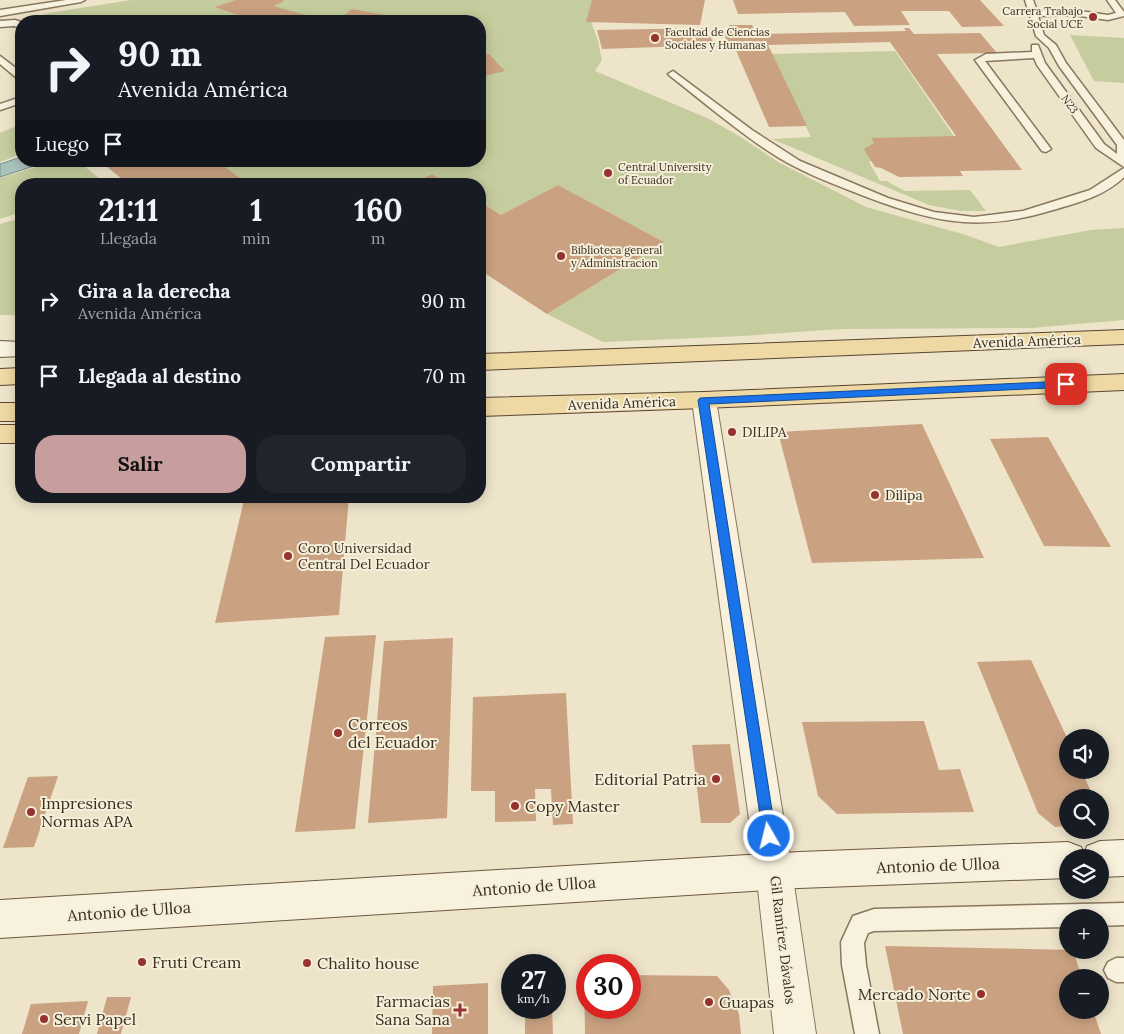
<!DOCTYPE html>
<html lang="es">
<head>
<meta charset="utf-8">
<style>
  :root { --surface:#171b24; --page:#20242c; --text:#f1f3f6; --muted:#9ea1a6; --accent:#c89d9d }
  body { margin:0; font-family:Lora,serif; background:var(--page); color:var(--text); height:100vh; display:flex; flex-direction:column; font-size:19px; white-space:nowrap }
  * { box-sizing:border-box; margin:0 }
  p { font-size:16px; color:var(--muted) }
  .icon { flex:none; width:28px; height:28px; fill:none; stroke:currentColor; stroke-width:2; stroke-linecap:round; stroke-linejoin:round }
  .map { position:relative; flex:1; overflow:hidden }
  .details { position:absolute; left:15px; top:178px; width:471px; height:325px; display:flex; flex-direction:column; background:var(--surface); border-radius:20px; box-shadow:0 2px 12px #0003 }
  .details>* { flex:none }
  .top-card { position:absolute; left:15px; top:15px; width:471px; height:152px; border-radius:20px; box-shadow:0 2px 12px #0003; background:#171b24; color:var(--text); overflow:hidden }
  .controls { position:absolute; left:1059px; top:729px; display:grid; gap:10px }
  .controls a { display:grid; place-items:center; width:50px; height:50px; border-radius:50%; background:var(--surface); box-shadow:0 2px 12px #0003; font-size:25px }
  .speed { position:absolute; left:501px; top:954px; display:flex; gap:10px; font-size:25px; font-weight:700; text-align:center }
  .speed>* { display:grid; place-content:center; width:65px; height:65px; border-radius:50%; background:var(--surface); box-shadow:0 2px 12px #0003; line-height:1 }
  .speed small { font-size:12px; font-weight:400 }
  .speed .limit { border:8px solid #d22; background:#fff; color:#111 }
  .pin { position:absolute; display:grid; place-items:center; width:42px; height:42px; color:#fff; margin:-21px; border-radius:10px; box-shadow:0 2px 8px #0006 }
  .me { position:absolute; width:55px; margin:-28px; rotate:352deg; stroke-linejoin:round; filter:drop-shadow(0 0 4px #0008) }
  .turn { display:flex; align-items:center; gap:18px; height:105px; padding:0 20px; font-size:22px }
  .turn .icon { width:65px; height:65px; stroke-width:2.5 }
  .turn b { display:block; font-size:35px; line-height:42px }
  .then { display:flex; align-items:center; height:48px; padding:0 20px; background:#0003; gap:10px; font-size:19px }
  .eta { display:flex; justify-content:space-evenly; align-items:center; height:85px; text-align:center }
  .eta b { font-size:30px; font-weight:700; line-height:35px }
  .action { display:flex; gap:10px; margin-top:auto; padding:10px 20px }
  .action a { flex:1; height:58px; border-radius:20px; background:var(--accent); color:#111; font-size:20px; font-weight:700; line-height:58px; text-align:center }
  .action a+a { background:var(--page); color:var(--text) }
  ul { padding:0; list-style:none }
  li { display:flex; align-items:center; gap:15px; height:75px; padding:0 20px }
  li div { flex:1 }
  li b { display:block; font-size:19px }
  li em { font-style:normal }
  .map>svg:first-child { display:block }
  .green { fill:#c5cc9d }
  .water { fill:#aac2bc; stroke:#71908a }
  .building { fill:#caa281 }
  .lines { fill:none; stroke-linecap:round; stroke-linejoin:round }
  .lane-casing { stroke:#89775e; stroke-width:3 }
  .street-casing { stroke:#89775e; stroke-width:2 }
  .secondary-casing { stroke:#6b5841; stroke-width:2 }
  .primary-casing { stroke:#584532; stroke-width:2 }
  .lane { fill:#f8f1dd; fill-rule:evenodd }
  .street { fill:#f8f1dd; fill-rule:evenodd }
  .secondary { fill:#f8f1dd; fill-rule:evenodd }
  .primary { fill:#eed9a4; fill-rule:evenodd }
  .route { fill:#1a73e8; stroke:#114b97 }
  .poi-dot { fill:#963331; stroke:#f5eed9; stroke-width:2 }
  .labels { text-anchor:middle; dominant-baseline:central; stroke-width:4; stroke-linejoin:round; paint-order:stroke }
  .far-poi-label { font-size:11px; fill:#3b2e21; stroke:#f5eed9; text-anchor:start }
  .far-street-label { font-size:11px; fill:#3b2e21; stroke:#f5eed9 }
  .street-label { font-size:14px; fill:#3b2e21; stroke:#f5eed9 }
  .poi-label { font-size:14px; fill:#3b2e21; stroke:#f5eed9; text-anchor:start }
  .near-poi-label { font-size:16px; fill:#3b2e21; stroke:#f5eed9; text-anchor:start }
  .near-street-label { font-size:16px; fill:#3b2e21; stroke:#f5eed9 }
</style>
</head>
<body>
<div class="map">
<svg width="1124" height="1034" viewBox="0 0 1124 1034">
  <rect width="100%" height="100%" fill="#ede4ca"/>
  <!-- green -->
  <path class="green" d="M131 0H595L589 16 598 41 602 60 595 71 707 118 739 136 778 162 866 207 966 235 999 247 1091 230 1124 228V320L1031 328 840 329 742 336 603 342 547 314 664 242 558 185 501 215 480 202V184H448L432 174 412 184H248L217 161H480V21H51L43 14Z
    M1070 35 1124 38V83L1094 81Z
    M895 51 962 148 877 158 869 162 880 181H886L905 191 970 190 986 211H961L929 205 772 139 811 137 771 54Z
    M21 124V154L0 162V133Z
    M29 161H78L106 184H21V212L0 219V178L36 167Z
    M21 218V315H0V224Z"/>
  <!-- water -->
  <path class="water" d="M21 157V161H27L34 166 0 177V164Z"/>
  <!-- building -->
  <path class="building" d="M236 0H281L285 1 273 6 328 21H255L215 7Z
    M592 0H705L700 25 586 22Z
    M733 0H980L1004 26 962 27 949 11H901L910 25 854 26 845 12 738 14Z
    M352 9 412 20V21H338Z
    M729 25H752L756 34 906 31 904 28H909L914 34 980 33 997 53 937 54 1022 170 960 171 963 176 899 177 881 168 875 167 864 149 874 143 871 138 956 136 890 42 768 45 807 126 769 127 735 48 726 49 731 46 726 40 725 34 731 30Z
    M705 28 715 45 602 49 597 30Z
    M489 54 505 71 480 77V55L482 56Z
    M100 161H217L248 184H128Z
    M432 174 448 184H412Z
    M558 185 664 242 547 314 480 270V202L501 215Z
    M922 424 984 558 812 563 778 432Z
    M1048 437 1111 547 1044 546 990 439Z
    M245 496H349L339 615 215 623Z
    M376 635 355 829 295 832 325 637Z
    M453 638 447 818 368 823 384 641Z
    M1031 660 1068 740V770H1081L1094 798H1068V826L1055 827 1038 813 977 662Z
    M566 693 573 824 553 825 551 789H535L536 821 495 822V791H471L473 697Z
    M924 721 939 770 960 769 974 812 837 814 818 796 802 722Z
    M730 744 740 814 730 823H701L692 745Z
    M58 776 34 847 3 848 28 777Z
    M885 946 1073 950 1082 978H1068V1010H1093L1101 1034H903Z
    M584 975H588V1008H630V975L717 976 729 990 739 1014 741 1034H585Z
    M488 983V1034H432L433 986Z
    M107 997H131L121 1034H97Z
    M88 1001 79 1034H22L31 1004Z
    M525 1008H552L553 1034H525Z"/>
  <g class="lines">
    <!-- lane casing -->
    <g class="lane-casing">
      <path id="lane" d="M66 0H85L81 2 0 16V10Z
        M1025 0H1033L1037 11 1073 10 1108 15 1116 13 1107 0H1115L1124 12V16L1108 20 1073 15 1038 16 1044 35 1056 45 1066 63 1124 140V167L1096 148 1037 65 1034 58 985 61 1051 149 1046 152 1042 151 975 60 986 54 1032 52V45H1038L1045 63 1104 144 1117 154V145L1059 66 1049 48 1036 36Z
        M15 20 21 22V28L14 26 0 27V21Z
        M0 56 21 72V80L18 79 0 64Z
        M673 71 752 130 800 161 888 198 934 212 974 217 1023 211 1090 190 1124 168V177C1105 196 1077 203 1053 210 975 234 928 221 854 192 828 182 800 171 776 156 738 132 705 103 670 76L668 74Z
        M21 97V103L0 110V104Z
        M1124 903V925L1100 926V918H1068V927L874 931 868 933 864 943 866 965 879 1034H855L842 965 841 942 853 916 874 909Z
        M1116 958H1124V982H1116L1108 978 1104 970 1108 962Z"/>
    </g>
    <!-- street casing -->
    <g class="street-casing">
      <path id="street" d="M704 392 713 394 716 400 792 871 816 1034H774L756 871 692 400 695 394Z"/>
    </g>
    <!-- secondary casing -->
    <g class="secondary-casing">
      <path id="secondary" d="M0 341 21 342V356L0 357Z
        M1124 840V876L1100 877V858H1068V878L799 888 0 938V900L799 852 1068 842 1081 847 1084 854 1087 846 1100 841Z"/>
    </g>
    <!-- primary casing -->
    <g class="primary-casing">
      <path id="primary" d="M1124 330V344L480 370V354Z
        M21 368V384L0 385V369Z
        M1124 374V390L704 408 480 416V398L704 392Z
        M0 403H21V421H0Z
        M0 425H21V443H0Z"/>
    </g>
    <!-- lane -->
    <use href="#lane" class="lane"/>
    <!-- street -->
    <use href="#street" class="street"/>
    <!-- secondary -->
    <use href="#secondary" class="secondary"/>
    <!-- primary -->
    <use href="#primary" class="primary"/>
  </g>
  <!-- route -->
  <path class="route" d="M1066 381 1071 384 1070 387 709 404 776 836 774 842 769 844 764 842 698 400 700 398Z"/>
  <!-- markers -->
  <g class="poi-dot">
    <circle cx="1093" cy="17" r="5"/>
    <circle cx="655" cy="38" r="5"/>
    <circle cx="608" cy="173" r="5"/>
    <circle cx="561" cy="256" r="5"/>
    <circle cx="732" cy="432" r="5"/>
    <circle cx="875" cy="495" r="5"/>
    <circle cx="288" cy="556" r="5"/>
    <circle cx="338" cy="733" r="5"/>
    <circle cx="716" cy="779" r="5"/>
    <circle cx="515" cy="806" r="5"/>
    <circle cx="31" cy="812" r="5"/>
    <circle cx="142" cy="962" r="5"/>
    <circle cx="307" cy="963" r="5"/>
    <circle cx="981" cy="994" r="5"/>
    <circle cx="709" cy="1002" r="5"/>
    <path d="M457.5 1002.5h5v5h5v5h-5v5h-5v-5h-5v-5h5z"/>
    <circle cx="44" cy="1019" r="5"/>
  </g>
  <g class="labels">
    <!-- far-poi labels -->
    <g class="far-poi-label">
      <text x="1083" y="11" text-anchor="end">Carrera Trabajo<tspan x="1083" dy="13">Social UCE</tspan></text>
      <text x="665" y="32">Facultad de Ciencias<tspan x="665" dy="13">Sociales y Humanas</tspan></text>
      <text x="618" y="167">Central University<tspan x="618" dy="13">of Ecuador</tspan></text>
      <text x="571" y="250">Biblioteca general<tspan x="571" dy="13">y Administracion</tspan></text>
    </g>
    <!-- far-street labels -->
    <g class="far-street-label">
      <text transform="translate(1070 104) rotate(54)">N23</text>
    </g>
    <!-- street labels -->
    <g class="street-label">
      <text transform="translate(1027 341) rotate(-2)">Avenida América</text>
      <text transform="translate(622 403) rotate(-2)">Avenida América</text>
      <text transform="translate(783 940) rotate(83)">Gil Ramírez Dávalos</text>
    </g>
    <!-- poi labels -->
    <g class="poi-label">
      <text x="742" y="432">DILIPA</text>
      <text x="885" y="495">Dilipa</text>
      <text x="298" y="548">Coro Universidad<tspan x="298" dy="16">Central Del Ecuador</tspan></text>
    </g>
    <!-- near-poi labels -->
    <g class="near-poi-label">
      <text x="348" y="724">Correos<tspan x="348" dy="18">del Ecuador</tspan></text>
      <text x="706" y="779" text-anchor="end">Editorial Patria</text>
      <text x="41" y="803">Impresiones<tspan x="41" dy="18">Normas APA</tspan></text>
      <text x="525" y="806">Copy Master</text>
      <text x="152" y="962">Fruti Cream</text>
      <text x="317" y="963">Chalito house</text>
      <text x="971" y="994" text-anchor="end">Mercado Norte</text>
      <text x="450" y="1001" text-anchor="end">Farmacias<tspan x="450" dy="18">Sana Sana</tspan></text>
      <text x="719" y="1002">Guapas</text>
      <text x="54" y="1019">Servi Papel</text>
    </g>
    <!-- near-street labels -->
    <g class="near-street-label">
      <text transform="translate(938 865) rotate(-2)">Antonio de Ulloa</text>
      <text transform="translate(534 886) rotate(-4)">Antonio de Ulloa</text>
      <text transform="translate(129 911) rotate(-4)">Antonio de Ulloa</text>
    </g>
  </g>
</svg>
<div class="controls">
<a><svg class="icon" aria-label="sound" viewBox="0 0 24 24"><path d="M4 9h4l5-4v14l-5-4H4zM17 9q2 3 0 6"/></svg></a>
<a><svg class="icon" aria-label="search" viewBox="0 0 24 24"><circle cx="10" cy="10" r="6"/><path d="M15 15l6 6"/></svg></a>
<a><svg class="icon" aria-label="layers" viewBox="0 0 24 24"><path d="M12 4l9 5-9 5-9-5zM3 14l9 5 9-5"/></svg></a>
<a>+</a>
<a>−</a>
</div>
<div class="speed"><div>27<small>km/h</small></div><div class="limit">30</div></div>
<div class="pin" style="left:1066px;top:384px;background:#d93025"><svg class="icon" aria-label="arrive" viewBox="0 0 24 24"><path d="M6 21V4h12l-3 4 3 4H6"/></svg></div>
<svg class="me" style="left:769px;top:836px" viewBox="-20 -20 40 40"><circle r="17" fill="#1a73e8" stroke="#fff" stroke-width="3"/><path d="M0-11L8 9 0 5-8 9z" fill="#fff"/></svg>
<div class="top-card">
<div class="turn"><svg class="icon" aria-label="right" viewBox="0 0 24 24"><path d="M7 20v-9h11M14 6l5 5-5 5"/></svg><div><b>90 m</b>Avenida América</div></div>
<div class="then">Luego<svg class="icon" aria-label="arrive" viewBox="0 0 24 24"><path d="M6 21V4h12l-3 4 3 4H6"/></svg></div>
</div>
<section class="details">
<div class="eta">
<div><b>21:11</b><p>Llegada</p></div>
<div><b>1</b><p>min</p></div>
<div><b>160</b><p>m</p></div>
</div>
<ul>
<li><svg class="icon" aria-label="right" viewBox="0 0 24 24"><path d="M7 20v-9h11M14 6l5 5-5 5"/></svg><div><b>Gira a la derecha</b><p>Avenida América</p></div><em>90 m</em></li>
<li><svg class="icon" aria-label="arrive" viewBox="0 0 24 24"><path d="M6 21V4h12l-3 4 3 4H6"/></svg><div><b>Llegada al destino</b></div><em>70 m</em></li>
</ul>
<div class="action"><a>Salir</a><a>Compartir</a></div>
</section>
</div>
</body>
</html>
